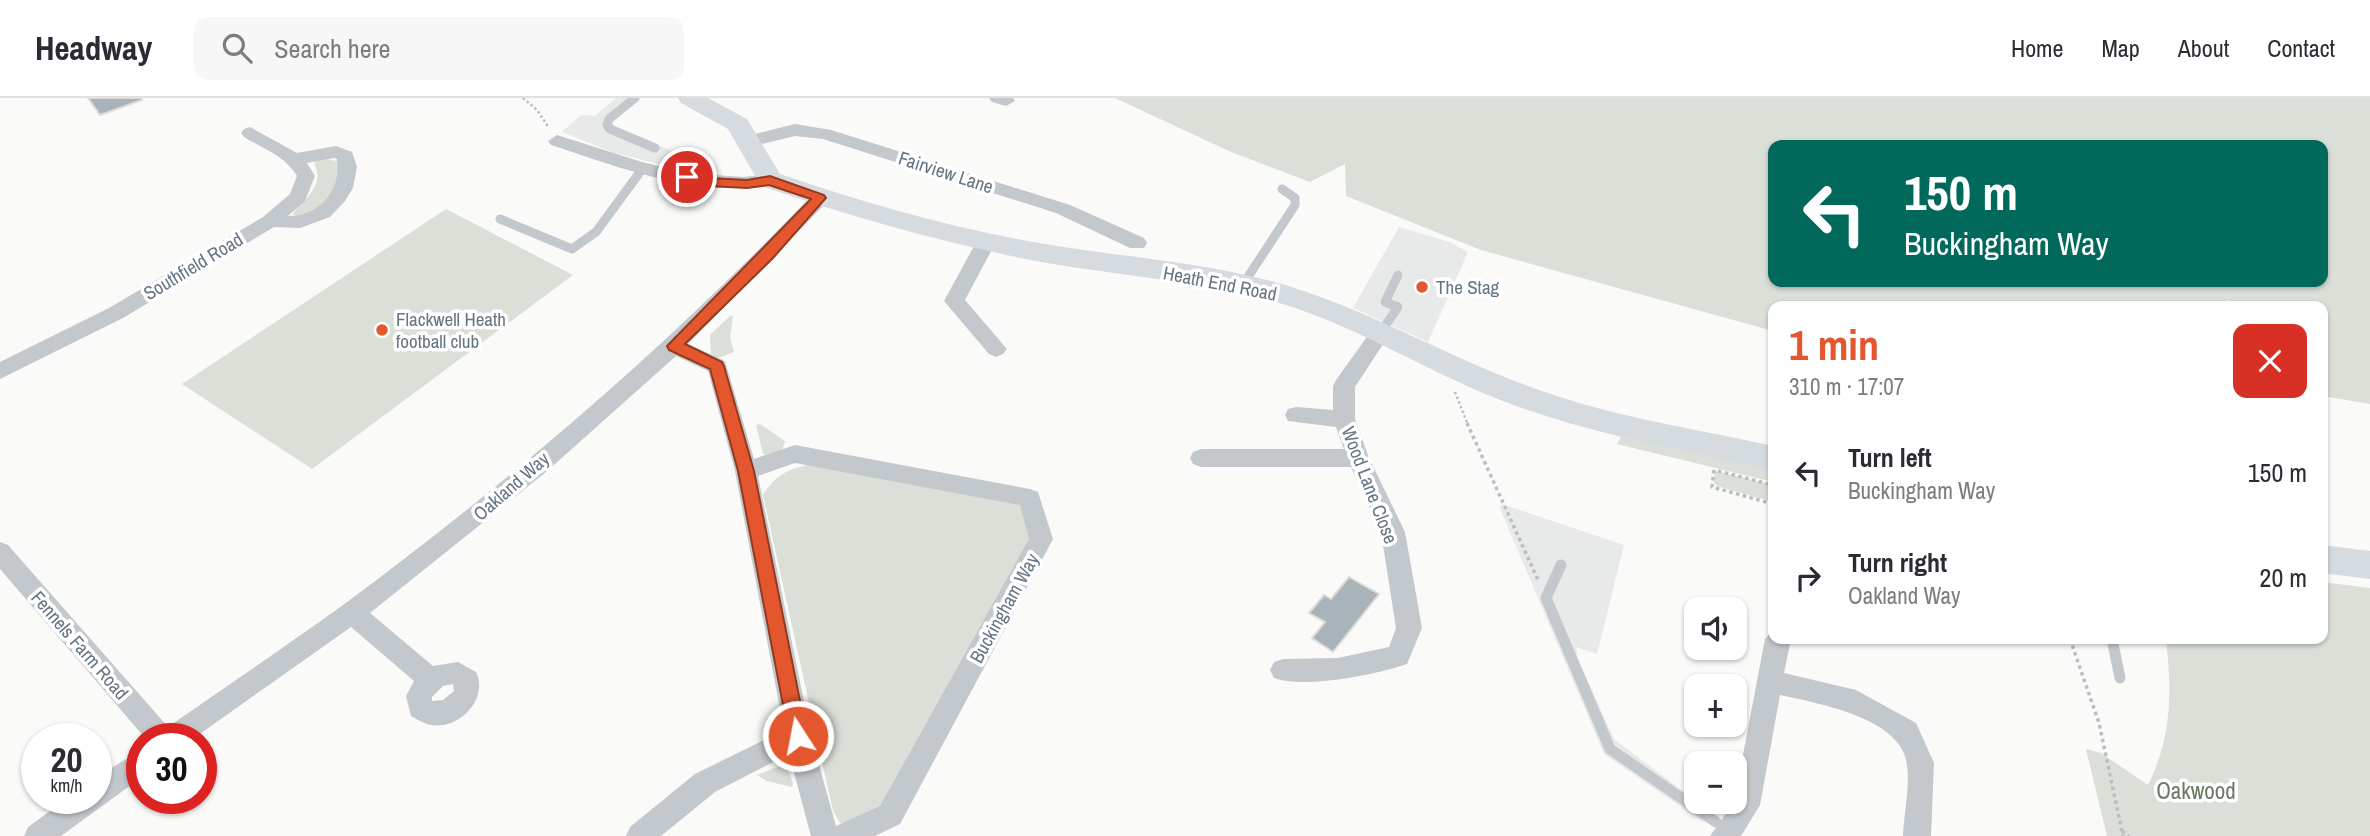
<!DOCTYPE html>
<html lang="en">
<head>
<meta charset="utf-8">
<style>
  :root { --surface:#fff; --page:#f7f7f7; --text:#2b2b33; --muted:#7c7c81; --line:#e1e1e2; --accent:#e4572e }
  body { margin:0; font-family:"Archivo Narrow",sans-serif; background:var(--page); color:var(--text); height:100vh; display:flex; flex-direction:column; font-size:26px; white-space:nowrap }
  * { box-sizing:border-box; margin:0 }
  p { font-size:23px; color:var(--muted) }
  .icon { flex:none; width:38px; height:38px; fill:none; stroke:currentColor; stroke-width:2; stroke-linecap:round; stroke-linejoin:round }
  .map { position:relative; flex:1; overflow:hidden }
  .side { position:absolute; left:1768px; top:203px; width:560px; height:343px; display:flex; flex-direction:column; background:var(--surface); border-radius:14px; box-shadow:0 2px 5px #0004 }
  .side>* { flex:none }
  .banner { position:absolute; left:1768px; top:42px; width:560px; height:147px; border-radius:14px; box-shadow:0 2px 5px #0004; background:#00695c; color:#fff; overflow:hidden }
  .buttons { position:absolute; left:1684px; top:499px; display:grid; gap:14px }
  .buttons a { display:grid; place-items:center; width:63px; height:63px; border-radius:14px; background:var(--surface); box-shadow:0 2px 5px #0004; font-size:35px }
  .speed { position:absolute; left:21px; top:625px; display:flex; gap:14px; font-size:35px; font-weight:700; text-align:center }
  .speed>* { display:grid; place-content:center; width:91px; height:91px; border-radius:50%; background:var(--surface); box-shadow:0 2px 5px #0004; line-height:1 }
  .speed small { font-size:18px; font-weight:400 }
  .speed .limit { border:10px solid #d22; background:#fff; color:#111 }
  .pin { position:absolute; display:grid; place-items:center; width:60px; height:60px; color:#fff; margin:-30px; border:4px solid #fff; border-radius:50%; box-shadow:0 2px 7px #0007 }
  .me { position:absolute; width:77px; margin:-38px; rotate:349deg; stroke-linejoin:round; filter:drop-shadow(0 0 5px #0008) }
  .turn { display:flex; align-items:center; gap:24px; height:147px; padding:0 21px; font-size:32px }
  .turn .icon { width:91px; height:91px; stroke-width:2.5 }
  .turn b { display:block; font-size:49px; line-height:60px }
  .round { display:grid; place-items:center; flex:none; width:74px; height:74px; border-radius:14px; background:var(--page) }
  .summary { display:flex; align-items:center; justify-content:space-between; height:119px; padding:0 21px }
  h1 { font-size:42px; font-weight:800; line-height:52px; color:var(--accent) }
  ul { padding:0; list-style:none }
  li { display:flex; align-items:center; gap:21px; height:105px; padding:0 21px }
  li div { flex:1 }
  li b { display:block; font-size:26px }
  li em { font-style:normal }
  header { display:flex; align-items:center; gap:42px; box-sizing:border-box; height:98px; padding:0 35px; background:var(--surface); border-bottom:2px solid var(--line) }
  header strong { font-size:33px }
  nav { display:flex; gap:38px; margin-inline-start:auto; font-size:24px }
  .search { width:490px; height:63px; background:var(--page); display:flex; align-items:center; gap:18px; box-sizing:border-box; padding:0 24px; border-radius:14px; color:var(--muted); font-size:26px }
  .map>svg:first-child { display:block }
  .built { fill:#e8e9e9 }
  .green { fill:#dadfd7; fill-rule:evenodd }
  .building { fill:#aab3b9; stroke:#dcdcda; stroke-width:2 }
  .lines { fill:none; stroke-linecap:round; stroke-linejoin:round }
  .path-far1 { stroke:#bbbfc2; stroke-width:2.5; stroke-dasharray:2.5 2.5; stroke-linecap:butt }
  .path { stroke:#bbbfc2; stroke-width:3.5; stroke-dasharray:3.5 3.5; stroke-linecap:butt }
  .lane-far1 { stroke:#c3c8cc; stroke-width:9 }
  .lane { stroke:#c3c8cc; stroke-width:11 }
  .street { fill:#c3c8cc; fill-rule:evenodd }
  .secondary { fill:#d6dbdf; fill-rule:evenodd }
  .route { fill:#e4572e; stroke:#94391e; stroke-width:2 }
  .poi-dot { fill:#e4572e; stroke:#fff; stroke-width:2.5 }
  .labels { text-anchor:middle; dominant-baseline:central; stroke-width:7; stroke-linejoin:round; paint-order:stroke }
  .street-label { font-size:19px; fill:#657683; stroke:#fff }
  .poi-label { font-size:19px; fill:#657683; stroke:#fff; text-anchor:start }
  .near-park-label { font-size:23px; fill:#687a64; stroke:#fff }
</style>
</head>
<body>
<header>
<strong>Headway</strong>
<div class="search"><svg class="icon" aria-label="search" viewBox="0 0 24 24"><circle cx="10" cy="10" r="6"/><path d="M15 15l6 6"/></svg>Search here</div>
<nav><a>Home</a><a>Map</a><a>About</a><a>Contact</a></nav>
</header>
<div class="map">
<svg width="2370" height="738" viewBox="0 0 2370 738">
  <rect width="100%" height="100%" fill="#fafaf8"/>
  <!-- built -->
  <path class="built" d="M616 0H642L611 24 617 31 672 53 685 51 665 68 612 54 562 34 581 17 595 18Z
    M1399 129 1450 144 1468 154 1428 244 1353 210Z
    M1505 407 1624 447 1597 556 1576 549 1577 559 1614 641 1711 714 1704 725 1604 656 1499 408Z"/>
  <!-- green -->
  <path class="green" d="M1115 0H2370V306L2322 298V208H2234L2226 200 2230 208H1773V233L1481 152 1346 98 1345 66 1310 84 1231 54ZM1773 47H2322V184H1773Z
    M323 61 339 63C338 71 338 84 335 92 327 106 308 121 292 117 303 101 326 89 314 65Z
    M446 111 573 177 312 371 182 286Z
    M730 218H733L730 240 734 254 718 260 711 257 710 237Z
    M760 326 785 343 780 360 763 356 756 327Z
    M1623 335 1773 372V384L1617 346Z
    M808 367 1014 404 1031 411 1039 430 880 723 852 731 840 725 833 713 763 397C775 378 787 371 808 367Z
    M1715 373 1773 387V404L1717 388 1714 385Z
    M2322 484 2370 490V738H2107L2086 651 2101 655 2148 687C2172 638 2172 595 2166 541H2322Z
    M780 668 787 669 793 686 792 689 767 683 757 677Z"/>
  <!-- building -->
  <path class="building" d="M88 0H141L142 2 100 17Z
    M1349 479 1379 496 1333 554 1312 540 1325 524 1309 515 1324 497 1331 501Z"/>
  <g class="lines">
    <!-- path-far1 -->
    <path class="path-far1" d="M523 0 537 12 549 30
      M1455 294 1468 327"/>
    <!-- path -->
    <path class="path" d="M1467 325 1538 482
      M1714 372 1712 389 1773 406
      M1718 373 1773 387
      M2070 541 2099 625 2123 738
      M2122 733 2129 738"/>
    <!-- lane-far1 -->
    <path class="lane-far1" d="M635 0 609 21 607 27 610 31 655 50
      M500 121 572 151 596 134 643 70
      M1242 188 1295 107V100L1282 91
      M1381 234 1398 209 1385 204 1398 177"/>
    <!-- lane -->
    <path class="lane" d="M1561 467 1546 500 1610 651 1716 724
      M2112 541 2120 580"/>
    <!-- street -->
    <path class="street" d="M989 0H1013L1015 3 1006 8 992 4Z
      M795 26 831 32 1070 107 1144 140 1147 145 1144 150H1130L1056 115 823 41 795 38 749 49 740 43 743 39Z
      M250 29 297 55 336 48 352 54 357 69 353 90 345 103 330 119 300 130 274 129 123 220 0 281V264L109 210 263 119 290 96 297 78C286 58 262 50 244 39L241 35 244 31ZM334 60 337 61C342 92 319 119 288 118L305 103 315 78 307 65Z
      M557 37 642 64 689 75 743 79 770 76 779 82C774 90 764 89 755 89 685 96 616 68 551 47L548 43Z
      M820 94 827 96 829 100 827 104 688 246 725 263 754 361 795 347 1030 391 1038 394 1053 441 900 726 875 738H811L789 656 715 694 661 738H626L630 729 695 676 784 632 735 373 708 273 676 258 546 374 370 515 433 568 458 564 476 574C489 600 460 632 431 627 424 626 417 621 411 618L406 598 414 583 351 529 194 640H145L0 471V444L8 447 168 629C228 587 288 547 347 504 513 381 670 246 813 96ZM795 365 1020 407 1029 441 880 708 836 728 811 638 758 378ZM453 586 454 593 443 602 432 603V599L443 588Z
      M986 137 993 139 996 144 965 202 1007 251 1003 256 996 259 989 256 944 203 979 139Z
      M1381 227 1388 229 1391 234 1355 289V321L1369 360 1405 434 1422 530 1407 566C1375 577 1305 591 1274 580L1270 572 1274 564 1283 561 1338 560 1389 549 1396 530 1381 434 1351 369H1201L1193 366 1190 360 1193 354 1201 351H1344L1336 329 1288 323 1285 317 1288 311 1296 309 1333 312V288L1336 282 1374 229Z
      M1773 532V541H1791L1784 575 1856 592 1916 625 1934 665 1931 738H1903C1904 715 1910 689 1907 667 1903 620 1817 605 1780 597L1760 707 1741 738H1710L1734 704 1765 541Z
      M142 651V679L61 738H24L28 729 68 700H96V680Z"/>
    <!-- secondary -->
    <path class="secondary" d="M678 0H708L747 21 780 76C868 106 959 132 1051 147 1124 159 1199 164 1271 183 1363 208 1442 257 1531 289 1608 318 1692 330 1773 348V372C1685 352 1595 337 1511 306 1429 276 1356 226 1272 203 1199 183 1122 178 1047 165 950 147 855 120 761 88L728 31 681 5Z
      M2322 447 2370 453V481L2322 475Z"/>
  </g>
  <!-- route -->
  <path class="route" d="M687 75 709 80 747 82 770 78 824 97 826 100 773 160 685 246 722 264 724 268 754 373 807 638 805 644 798 646 792 644 789 638 738 373 710 271 669 252 667 248 811 101 769 87 747 90 709 88 682 82V76Z"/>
  <!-- markers -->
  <g class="poi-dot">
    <circle cx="1422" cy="189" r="7"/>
    <circle cx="382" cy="232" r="7"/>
  </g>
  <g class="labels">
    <!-- street labels -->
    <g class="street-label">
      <text transform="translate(946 74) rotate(18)">Fairview Lane</text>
      <text transform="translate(193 168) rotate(-31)">Southfield Road</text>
      <text transform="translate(1220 185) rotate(11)">Heath End Road</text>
      <text transform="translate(1370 387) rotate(69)">Wood Lane Close</text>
      <text transform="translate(511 388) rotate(-41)">Oakland Way</text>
      <text transform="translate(1004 510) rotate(-61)">Buckingham Way</text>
      <text transform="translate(80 547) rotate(49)">Fennels Farm Road</text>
    </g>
    <!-- poi labels -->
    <g class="poi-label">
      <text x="1436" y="189">The Stag</text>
      <text x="396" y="221">Flackwell Heath<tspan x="396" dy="22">football club</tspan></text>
    </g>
    <!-- near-park labels -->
    <g class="near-park-label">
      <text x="2196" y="692">Oakwood</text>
    </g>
  </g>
</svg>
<div class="buttons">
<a><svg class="icon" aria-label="sound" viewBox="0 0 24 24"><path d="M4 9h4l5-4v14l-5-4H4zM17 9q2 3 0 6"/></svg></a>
<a>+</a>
<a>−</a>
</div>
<div class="speed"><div>20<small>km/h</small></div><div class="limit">30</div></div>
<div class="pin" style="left:687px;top:79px;background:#d93025"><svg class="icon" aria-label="arrive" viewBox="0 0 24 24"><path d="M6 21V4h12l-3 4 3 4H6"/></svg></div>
<svg class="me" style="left:798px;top:638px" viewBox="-20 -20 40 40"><circle r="17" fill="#e4572e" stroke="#fff" stroke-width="3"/><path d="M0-11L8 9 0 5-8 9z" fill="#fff"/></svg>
<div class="banner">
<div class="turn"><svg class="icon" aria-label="left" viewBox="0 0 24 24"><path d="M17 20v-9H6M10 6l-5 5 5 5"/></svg><div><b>150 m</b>Buckingham Way</div></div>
</div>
<section class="side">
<div class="summary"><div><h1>1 min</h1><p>310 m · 17:07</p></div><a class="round" style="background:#d93025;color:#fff"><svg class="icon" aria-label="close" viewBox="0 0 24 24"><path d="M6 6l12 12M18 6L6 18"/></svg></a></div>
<ul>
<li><svg class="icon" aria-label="left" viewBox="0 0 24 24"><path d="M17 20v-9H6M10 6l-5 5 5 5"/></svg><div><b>Turn left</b><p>Buckingham Way</p></div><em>150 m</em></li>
<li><svg class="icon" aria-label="right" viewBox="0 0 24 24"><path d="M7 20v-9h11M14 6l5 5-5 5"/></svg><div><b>Turn right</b><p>Oakland Way</p></div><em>20 m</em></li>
</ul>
</section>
</div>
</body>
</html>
